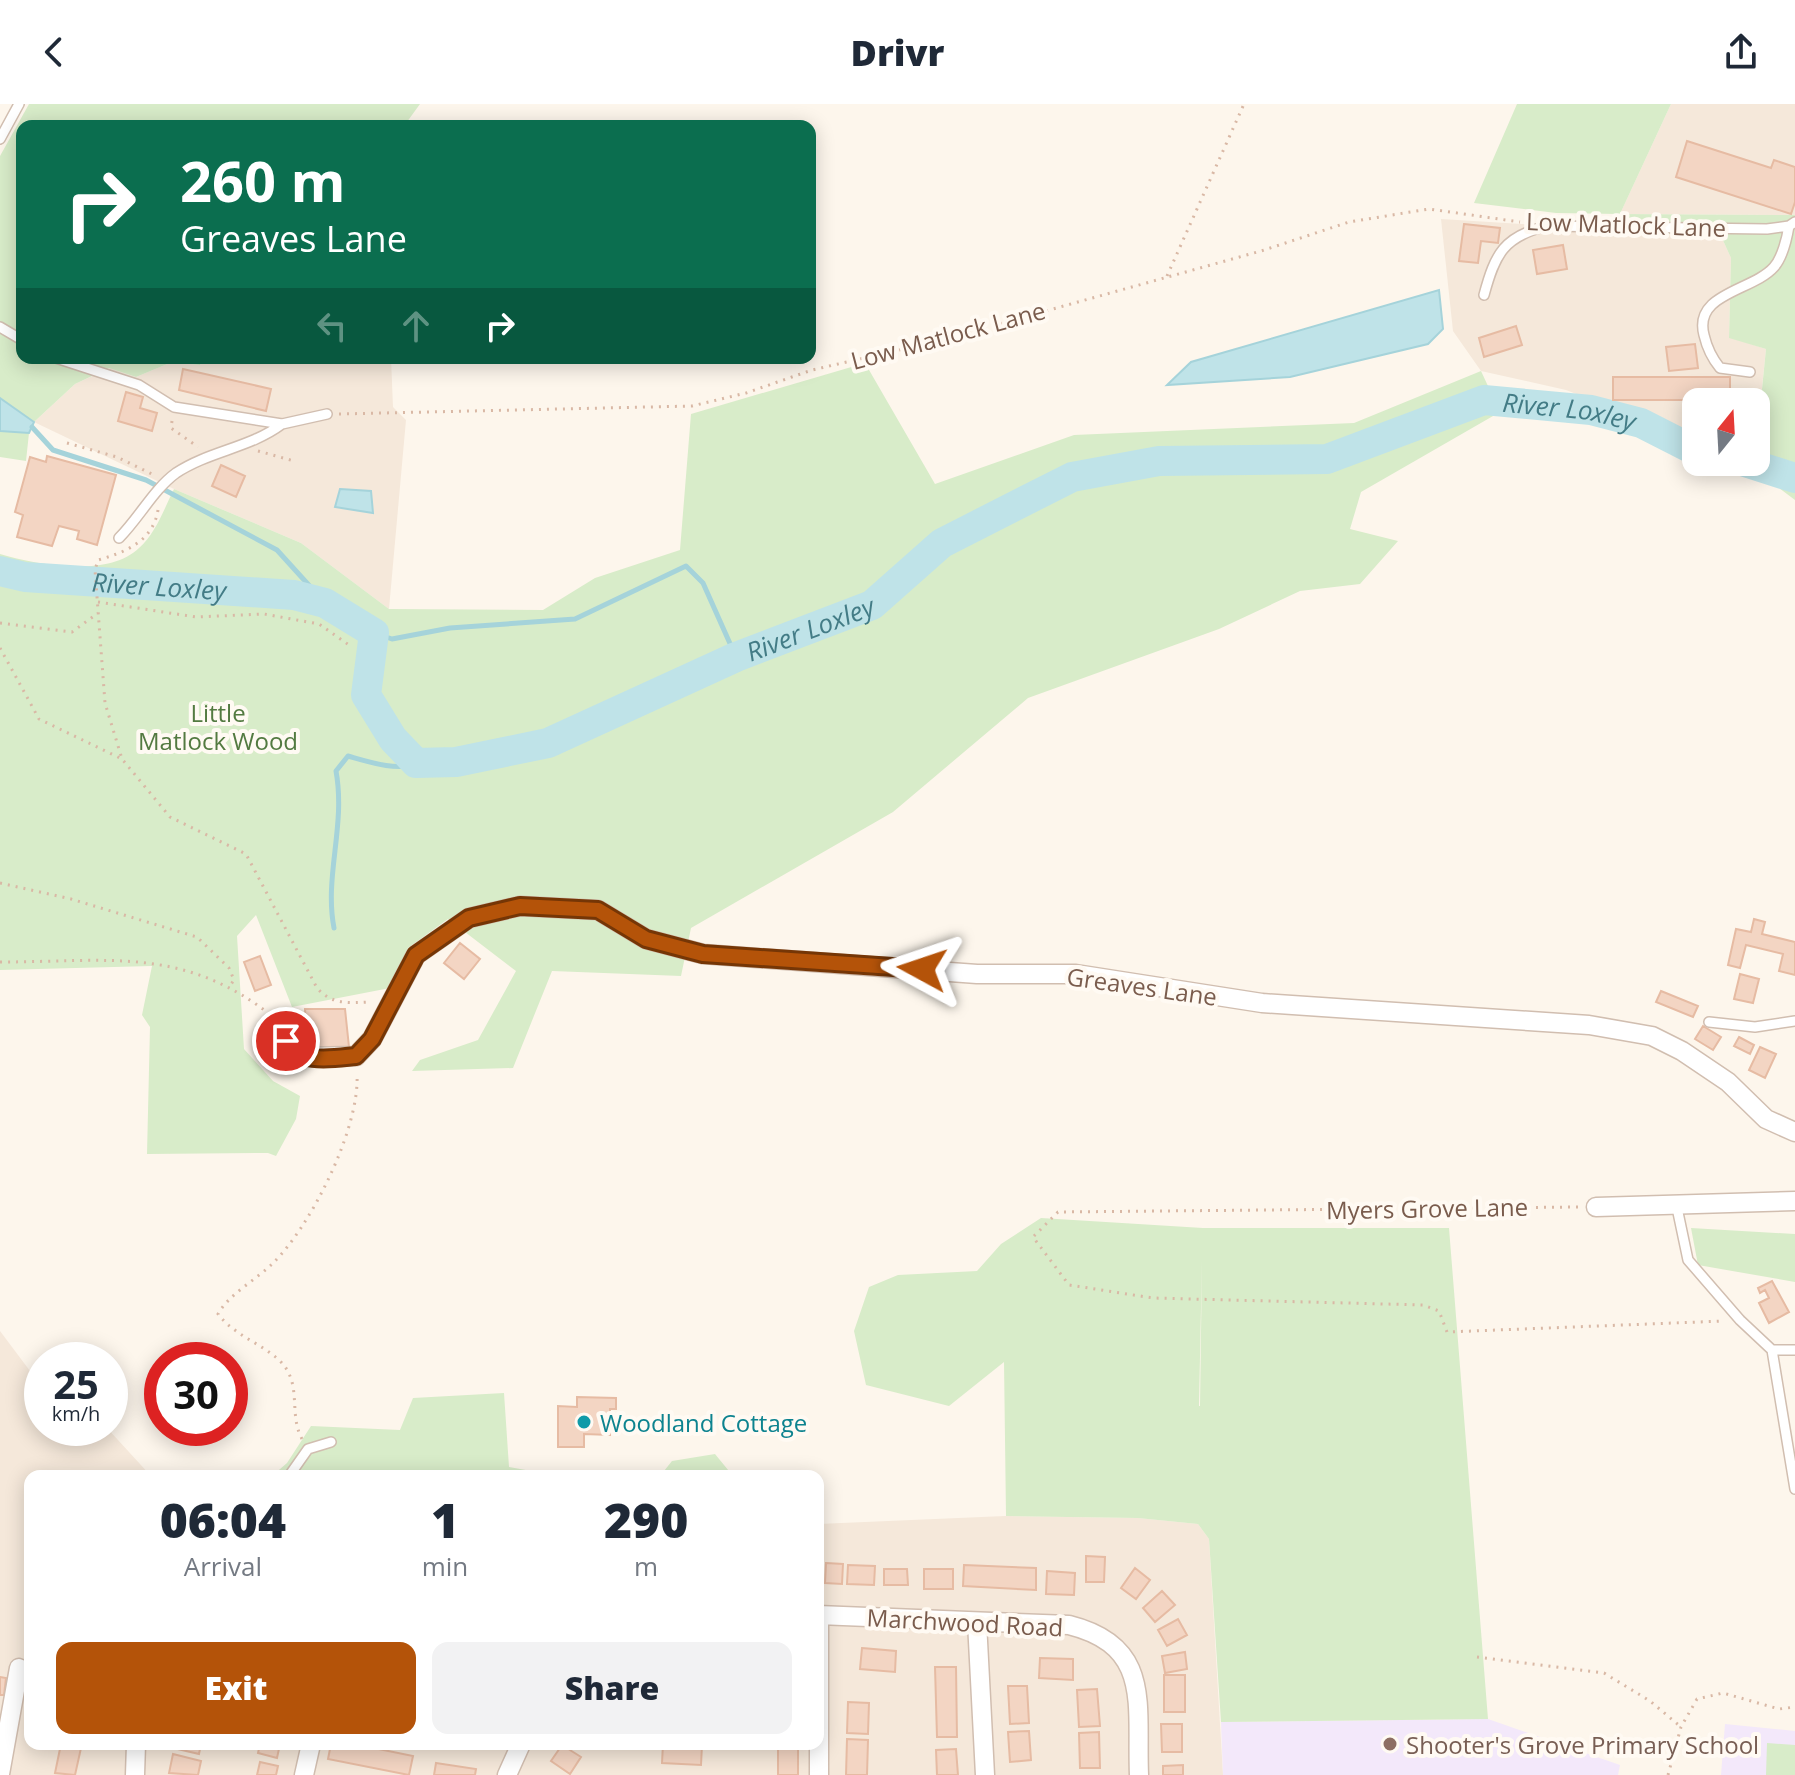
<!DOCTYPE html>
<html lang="en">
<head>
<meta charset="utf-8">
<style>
  :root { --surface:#fff; --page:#f2f2f3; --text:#1f2937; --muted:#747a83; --accent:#b45309 }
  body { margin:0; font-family:"Open Sans",sans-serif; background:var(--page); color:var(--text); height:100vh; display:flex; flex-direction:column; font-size:30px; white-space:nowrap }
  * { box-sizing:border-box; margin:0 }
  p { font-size:26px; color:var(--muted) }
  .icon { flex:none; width:44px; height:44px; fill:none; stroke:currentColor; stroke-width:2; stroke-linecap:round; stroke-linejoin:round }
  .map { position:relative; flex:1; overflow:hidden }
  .details { position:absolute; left:24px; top:1366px; width:800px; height:280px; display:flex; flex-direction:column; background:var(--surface); border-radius:16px; box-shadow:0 4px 20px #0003 }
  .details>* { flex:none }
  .banner { position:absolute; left:16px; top:16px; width:800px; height:244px; border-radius:16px; box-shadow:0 4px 20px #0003; background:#0b6e4f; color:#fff; overflow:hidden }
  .needle { width:52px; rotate:18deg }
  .fabs { position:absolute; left:1682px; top:284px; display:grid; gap:16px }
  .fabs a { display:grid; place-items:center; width:88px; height:88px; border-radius:16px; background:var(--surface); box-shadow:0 4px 20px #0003; font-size:40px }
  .speed { position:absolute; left:24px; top:1238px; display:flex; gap:16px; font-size:40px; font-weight:700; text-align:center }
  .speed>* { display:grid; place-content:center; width:104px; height:104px; border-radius:50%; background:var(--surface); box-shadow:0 4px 20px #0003; line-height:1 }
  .speed small { font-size:20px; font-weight:400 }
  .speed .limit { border:12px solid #d22; background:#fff; color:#111 }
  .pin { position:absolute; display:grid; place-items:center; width:68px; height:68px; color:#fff; margin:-34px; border:4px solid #fff; border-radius:50%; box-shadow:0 2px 8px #0007 }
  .me { position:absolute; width:88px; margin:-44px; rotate:275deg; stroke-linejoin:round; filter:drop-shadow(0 0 6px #0008) }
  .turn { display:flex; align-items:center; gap:28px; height:168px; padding:0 32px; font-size:36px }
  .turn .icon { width:104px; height:104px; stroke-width:2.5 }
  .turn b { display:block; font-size:56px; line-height:68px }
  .lanes { display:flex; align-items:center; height:76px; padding:0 32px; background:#0003; justify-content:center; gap:40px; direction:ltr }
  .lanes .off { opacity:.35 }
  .eta { display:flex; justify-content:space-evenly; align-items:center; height:136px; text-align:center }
  .eta b { font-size:48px; font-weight:800; line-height:56px }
  .action { display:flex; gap:16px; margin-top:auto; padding:16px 32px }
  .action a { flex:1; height:92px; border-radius:16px; background:var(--accent); color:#fff; font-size:32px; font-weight:800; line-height:92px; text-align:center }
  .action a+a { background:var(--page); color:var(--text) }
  header { display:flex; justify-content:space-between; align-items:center; height:104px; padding:0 32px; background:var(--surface); font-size:36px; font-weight:800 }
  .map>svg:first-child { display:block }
  .residential { fill:#f5e8da }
  .education { fill:#f3e8fa }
  .green { fill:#d8ecc9; fill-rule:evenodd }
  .water { fill:#bfe3e8; stroke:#a5d3da; stroke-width:2 }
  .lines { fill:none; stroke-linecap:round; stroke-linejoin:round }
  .stream { stroke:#a5d3da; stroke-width:5 }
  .river { stroke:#bfe3e8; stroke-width:30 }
  .building { fill:#f3d5c3; stroke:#e6bba3; stroke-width:2 }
  .service-casing { stroke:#d1beb0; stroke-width:12 }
  .minor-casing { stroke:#d1beb0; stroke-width:21 }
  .path { stroke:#d9b8a5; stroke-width:3; stroke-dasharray:2 6; stroke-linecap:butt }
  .service { stroke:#fff; stroke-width:9 }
  .minor { stroke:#fff; stroke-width:18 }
  .route-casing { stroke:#753606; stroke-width:20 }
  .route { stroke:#b45309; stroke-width:14 }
  .culture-dot { fill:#0f9aa8; stroke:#fffaf3; stroke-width:3 }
  .education-dot { fill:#8d6e63; stroke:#fffaf3; stroke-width:3 }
  .labels { text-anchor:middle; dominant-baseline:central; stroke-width:8; stroke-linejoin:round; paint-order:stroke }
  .street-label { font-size:24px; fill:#7a5c4d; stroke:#fffaf3 }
  .park-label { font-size:24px; fill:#537a41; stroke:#fffaf3 }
  .culture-label { font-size:24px; fill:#0d838f; stroke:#fffaf3; text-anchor:start }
  .education-label { font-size:24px; fill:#785e54; stroke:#fffaf3; text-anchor:start }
  .water-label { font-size:26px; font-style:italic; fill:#437c86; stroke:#fffaf3 }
</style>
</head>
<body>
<header><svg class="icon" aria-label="back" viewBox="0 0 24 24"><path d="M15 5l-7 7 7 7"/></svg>Drivr<svg class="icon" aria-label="share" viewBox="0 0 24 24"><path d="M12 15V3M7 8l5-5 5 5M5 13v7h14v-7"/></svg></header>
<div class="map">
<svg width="1795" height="1671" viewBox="0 0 1795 1671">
  <rect width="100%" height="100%" fill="#fdf6ec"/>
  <!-- residential -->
  <path class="residential" d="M1671 0H1795V111L1620 110Z
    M1441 115 1721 132 1731 154 1729 233 1766 245 1756 341V298H1696V336L1566 286 1481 267 1453 227Z
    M203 254H391L393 303 406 316 389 505 301 439 174 385 34 318 75 280 110 264 136 273 172 258 200 261Z
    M0 1227 42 1283V1324H72L81 1335 95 1324H107L151 1372H30V1640H818V1420L1005 1412 1138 1414 1198 1420 1209 1435 1223 1671H0Z"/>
  <!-- education -->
  <path class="education" d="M1488 1615 1620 1661 1618 1671H1223L1221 1618Z
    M1725 1620 1795 1627V1671H1721Z"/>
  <!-- green -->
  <path class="green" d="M29 0H420L404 22H22V254H203L200 261 172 258 136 273 109 264 75 280 34 318 0 294V52Z
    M1517 0H1671L1620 110 1795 111V396L1754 365 1766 245 1729 234 1731 154 1721 132 1625 128 1619 110 1556 109 1474 99Z
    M865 259 935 380 1074 331 1354 319 1481 267 1500 308 1361 388 1350 425 1398 437 1360 480 1300 487 1219 525 1028 594 893 708 691 824 681 872 552 867 513 964 412 967 420 956 478 936 516 867 448 815 408 844 390 884 292 903 256 811 237 832 244 945 273 977 300 992 296 1015 276 1052 268 1049 147 1050 150 923 142 911 152 862 0 866V450C37 461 108 474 139 444 156 429 164 405 174 385L301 439 389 505 543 506 595 474 680 446 691 310Z
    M0 327 29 329 26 357 0 353Z
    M1041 1114 1203 1124H1449L1488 1615 1221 1618 1209 1435 1198 1420 1138 1414 1006 1412 1004 1258 949 1302 866 1281 854 1227 869 1183 898 1171 977 1167 1001 1140ZM1202 1155 1200 1302H1199Z
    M1691 1124 1795 1130V1178L1698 1161Z
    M504 1289 509 1363 559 1372H272L287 1359 311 1322 400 1326 413 1294Z
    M715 1350 733 1372H660L672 1357Z
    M1767 1639 1795 1641V1671H1766Z"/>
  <!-- water -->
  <path class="water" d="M1439 186 1443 225 1428 240 1290 273 1167 281 1191 258Z
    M0 294 34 318 29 329 0 327Z
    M340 385 371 387 373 409 335 403Z"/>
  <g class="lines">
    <!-- stream -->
    <path class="stream" d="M32 323 53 346 146 376 277 446 325 499
      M374 529 392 535 450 524 575 515 686 462 703 479 736 553
      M334 824C324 772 346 722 336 667L348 652C366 657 398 668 416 659"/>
    <!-- river -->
    <g class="river">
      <path d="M1745 358 1795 374"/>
      <path id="s1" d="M0 467 25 473 294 491 325 499 374 529 366 591 393 635 416 659 456 658 548 639 736 553 872 501 942 439 1072 373 1159 357 1327 355 1484 296 1591 306 1641 319 1696 347"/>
    </g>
  </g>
  <!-- building -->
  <path class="building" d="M1687 37 1771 64 1774 56 1795 63V98L1791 110 1676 73Z
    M1464 120 1500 124 1498 139 1481 137 1478 159 1459 157Z
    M1563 141 1567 165 1537 170 1533 146Z
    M1516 222 1522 241 1484 253 1479 234Z
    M1695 240 1698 264 1669 267 1666 243Z
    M317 254H353V258L317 259Z
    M183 265 271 285 266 307 179 286Z
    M1613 273H1730V296H1613Z
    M126 288 143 293 140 304 157 309 152 327 118 317Z
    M47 352 116 371 97 441 77 435 79 427 59 422 52 442 17 433 23 411 15 408 30 353 46 358Z
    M221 361 245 372 236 393 212 382Z
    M1754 815 1765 818 1762 830 1795 838V871L1779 867 1783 850 1746 841 1740 864 1728 861 1736 825 1751 828Z
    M460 839 480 855 464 875 444 859Z
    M260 852 271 881 255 887 244 858Z
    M1740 870 1759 875 1753 899 1734 895Z
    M1661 887 1698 902 1693 913 1656 898Z
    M305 905H345L349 943 307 945Z
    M1703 922 1721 933 1713 946 1695 935Z
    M1739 933 1754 941 1750 950 1734 942Z
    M1760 943 1776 950 1765 974 1749 966Z
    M1772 1177 1789 1208 1769 1219 1759 1199 1769 1194 1765 1186 1760 1189 1758 1184Z
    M577 1293 616 1294V1305H610V1331L584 1330V1343H558V1302L577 1303Z
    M1086 1452 1105 1453 1104 1478H1086Z
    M826 1459 843 1460 842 1480 825 1479Z
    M848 1461 875 1462 874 1481 847 1480Z
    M964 1461 1036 1464V1486L963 1482Z
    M1135 1464 1150 1476 1136 1495 1121 1484Z
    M884 1465H907L908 1481H884Z
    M924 1465H953V1485H924Z
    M1047 1467 1075 1469 1074 1491 1046 1490Z
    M1162 1487 1175 1501 1155 1518 1143 1504Z
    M1178 1515 1187 1531 1167 1542 1158 1526Z
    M862 1544 896 1547 895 1568 860 1565Z
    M1185 1548 1187 1565 1165 1569 1162 1552Z
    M1040 1554 1073 1555V1576L1039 1574Z
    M935 1563H956L957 1633H937Z
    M1164 1571H1185V1608H1164Z
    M0 1573 6 1574 4 1591H0Z
    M1008 1582H1027L1029 1619 1010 1620Z
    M1097 1585 1100 1622 1079 1623 1077 1586Z
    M848 1598 869 1599 868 1630 847 1629Z
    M1161 1620H1182V1648H1162Z
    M1029 1627 1031 1656 1010 1658 1008 1628Z
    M1099 1628 1100 1664H1080L1079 1629Z
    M847 1635 868 1636 867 1671H846Z
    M61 1640 81 1644 75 1671 55 1669Z
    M170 1640H201L199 1650 169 1643Z
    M260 1640H280L277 1654 258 1649Z
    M331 1640H354L413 1652 409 1671 328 1655Z
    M663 1640 702 1641 701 1661 662 1659Z
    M778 1640H798V1671H778Z
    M562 1641 581 1653 570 1670 551 1657Z
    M956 1645 958 1671H937L936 1646Z
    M173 1650 201 1657 198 1671 169 1669Z
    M260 1658 278 1662 276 1671H257Z
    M436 1659 476 1665 475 1671H434Z
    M1183 1661V1671H1163V1662Z"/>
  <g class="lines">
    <!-- service casing -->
    <g class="service-casing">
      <path id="service" d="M0 35 19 0
        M1484 191C1495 150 1504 132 1547 122L1767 125 1789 122 1795 118
        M0 223 22 236
        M56 254 139 281 174 303 282 320 327 310
        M1750 268 1720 264C1711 253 1707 244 1704 231 1693 189 1753 187 1774 163 1782 154 1787 134 1789 122
        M119 434C139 414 154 385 176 369 209 347 250 344 282 320
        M1709 918 1755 923 1795 917
        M1676 1099 1688 1156 1740 1216 1772 1246 1795 1385
        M1772 1246H1795
        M289 1372 308 1345 331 1338"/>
    </g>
    <!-- minor casing -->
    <g class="minor-casing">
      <path id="minor" d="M285 928 290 944 304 953 356 952 372 935 416 851 469 814 520 802 598 806 646 835 703 850 977 870H1076L1262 899 1589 921 1652 932 1682 947 1728 978 1766 1015 1795 1028
        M1596 1103 1795 1097
        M818 1511 1069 1521C1153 1542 1136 1601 1139 1671
        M977 1518 985 1671
        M0 1670 19 1564
        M135 1671 136 1640
        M304 1671 311 1640
        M507 1671 521 1640
        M819 1671V1511"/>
    </g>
    <!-- path -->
    <path class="path" d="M1167 172 1244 0
      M339 310 692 302 746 289 812 266 938 237 1261 147 1349 118 1429 105 1520 118
      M172 317 171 324 198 343
      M67 339 117 353 156 372
      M258 347 294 357
      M158 406C153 437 126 448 98 456L95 466 105 599 122 655 170 713 246 750 317 884C332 901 349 899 370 898
      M98 498 196 513 264 510 319 520 349 541
      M0 519 72 528 98 509
      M0 544 39 615 122 655
      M0 779 71 795 197 833 229 864 234 876 229 883
      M0 858C110 858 184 841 276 915
      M1578 1103 1058 1108 1033 1133 1069 1181 1153 1194 1423 1201 1439 1207 1447 1228 1724 1217
      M302 1335C288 1309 303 1280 280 1257 261 1239 235 1232 218 1210 229 1190 256 1176 273 1159 311 1122 360 1024 357 970
      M1477 1553 1604 1569 1650 1597 1681 1623
      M1668 1671 1681 1623 1697 1595 1723 1589 1779 1605 1795 1603"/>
    <!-- service -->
    <use href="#service" class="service"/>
    <!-- minor -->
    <use href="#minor" class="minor"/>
  </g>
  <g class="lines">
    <!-- route casing -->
    <g class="route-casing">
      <path id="route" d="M286 937C298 961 334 954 356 952L372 935 416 851 469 814 520 802 598 806 646 835 703 850 922 865"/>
    </g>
    <!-- route -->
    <use href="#route" class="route"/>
  </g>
  <!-- markers -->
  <circle class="culture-dot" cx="584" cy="1318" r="8"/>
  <circle class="education-dot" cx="1390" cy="1640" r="8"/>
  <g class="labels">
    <!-- street labels -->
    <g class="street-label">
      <text transform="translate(1626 120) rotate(2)">Low Matlock Lane</text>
      <text transform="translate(948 231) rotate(-15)">Low Matlock Lane</text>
      <text transform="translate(1142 882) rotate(8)">Greaves Lane</text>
      <text transform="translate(1427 1104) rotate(-1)">Myers Grove Lane</text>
      <text transform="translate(965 1518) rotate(3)">Marchwood Road</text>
    </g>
    <!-- park labels -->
    <g class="park-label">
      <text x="218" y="608">Little<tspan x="218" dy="28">Matlock Wood</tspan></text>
    </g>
    <!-- culture labels -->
    <g class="culture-label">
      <text x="600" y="1318">Woodland Cottage</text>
    </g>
    <!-- education labels -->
    <g class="education-label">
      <text x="1406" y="1640">Shooter's Grove Primary School</text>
    </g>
    <!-- water labels -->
    <g class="water-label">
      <text stroke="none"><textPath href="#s1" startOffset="1768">River Loxley</textPath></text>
      <text stroke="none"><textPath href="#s1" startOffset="160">River Loxley</textPath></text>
      <text stroke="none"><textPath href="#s1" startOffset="952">River Loxley</textPath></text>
    </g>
  </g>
</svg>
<div class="fabs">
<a><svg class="needle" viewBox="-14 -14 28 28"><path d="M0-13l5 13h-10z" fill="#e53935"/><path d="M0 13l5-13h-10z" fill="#747a83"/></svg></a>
</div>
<div class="speed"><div>25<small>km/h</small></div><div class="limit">30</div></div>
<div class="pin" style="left:286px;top:937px;background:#d93025"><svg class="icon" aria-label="arrive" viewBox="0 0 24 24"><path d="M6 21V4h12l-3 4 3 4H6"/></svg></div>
<svg class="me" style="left:922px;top:865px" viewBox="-20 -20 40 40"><path d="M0-17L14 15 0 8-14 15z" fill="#b45309" stroke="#fff" stroke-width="4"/></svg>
<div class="banner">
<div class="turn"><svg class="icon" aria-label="right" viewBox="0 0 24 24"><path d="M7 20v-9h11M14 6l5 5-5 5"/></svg><div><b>260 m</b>Greaves Lane</div></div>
<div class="lanes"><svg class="icon off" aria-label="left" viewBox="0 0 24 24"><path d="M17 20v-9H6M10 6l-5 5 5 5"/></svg><svg class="icon off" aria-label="ahead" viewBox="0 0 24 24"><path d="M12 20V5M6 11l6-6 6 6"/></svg><svg class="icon" aria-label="right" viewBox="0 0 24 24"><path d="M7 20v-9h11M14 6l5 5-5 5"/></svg></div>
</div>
<section class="details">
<div class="eta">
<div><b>06:04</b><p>Arrival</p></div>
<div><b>1</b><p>min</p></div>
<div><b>290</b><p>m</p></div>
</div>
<div class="action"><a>Exit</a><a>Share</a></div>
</section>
</div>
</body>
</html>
